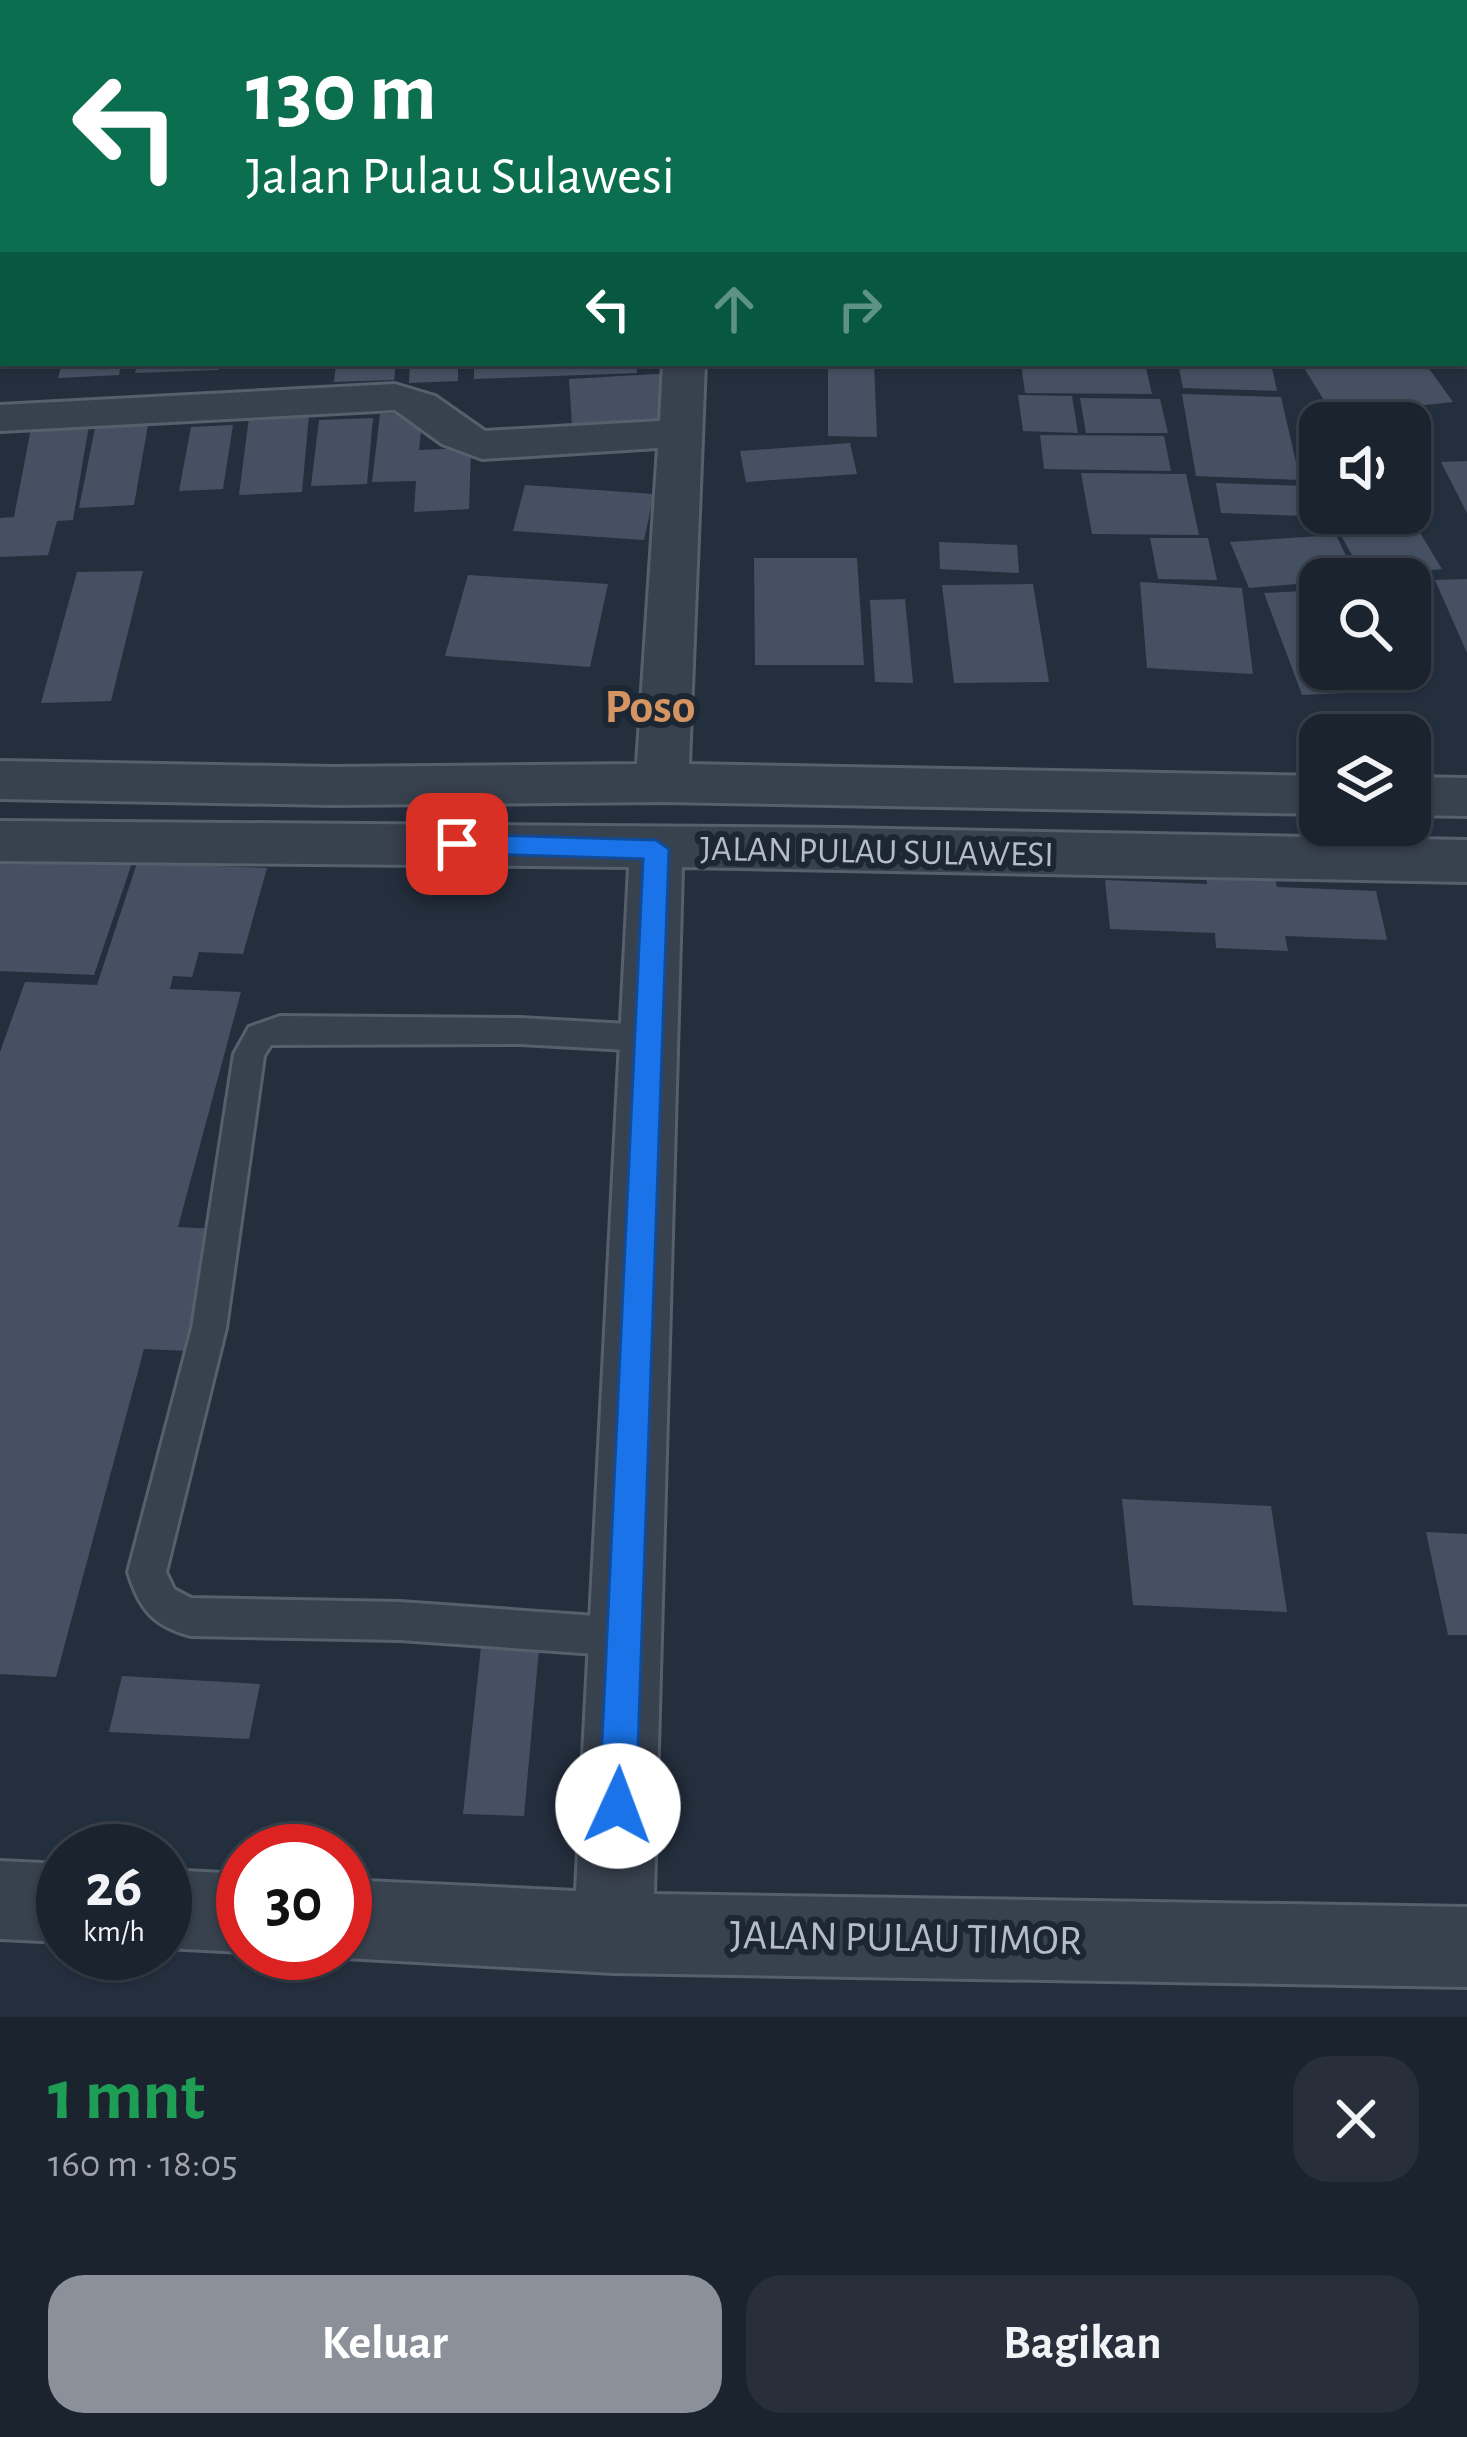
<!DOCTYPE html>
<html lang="id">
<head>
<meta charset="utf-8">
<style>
  :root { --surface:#1b232e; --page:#282f3a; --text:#f1f3f6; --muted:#a0a4aa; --line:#39404a; --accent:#8c9099 }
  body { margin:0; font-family:"Alegreya Sans",sans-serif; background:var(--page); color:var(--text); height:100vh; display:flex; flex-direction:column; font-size:45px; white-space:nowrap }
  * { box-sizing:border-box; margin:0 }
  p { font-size:39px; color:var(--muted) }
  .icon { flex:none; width:66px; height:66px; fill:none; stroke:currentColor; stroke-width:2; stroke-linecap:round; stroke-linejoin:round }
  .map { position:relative; height:2017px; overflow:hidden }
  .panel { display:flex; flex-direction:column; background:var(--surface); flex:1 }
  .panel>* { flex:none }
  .guide { position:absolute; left:0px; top:0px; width:1467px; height:366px; box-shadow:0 3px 9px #0004,0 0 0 3px var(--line); background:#0b6e4f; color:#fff; overflow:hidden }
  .buttons { position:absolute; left:1299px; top:402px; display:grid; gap:24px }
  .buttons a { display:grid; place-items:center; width:132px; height:132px; border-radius:24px; background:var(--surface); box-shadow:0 3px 9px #0004,0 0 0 3px var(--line); font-size:60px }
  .speed { position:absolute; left:36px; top:1824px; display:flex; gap:24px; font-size:60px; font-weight:700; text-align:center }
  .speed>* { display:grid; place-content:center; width:156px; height:156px; border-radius:50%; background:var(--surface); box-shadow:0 3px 9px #0004,0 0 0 3px var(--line); line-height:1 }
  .speed small { font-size:30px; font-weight:400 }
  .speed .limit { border:18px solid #d22; background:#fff; color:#111 }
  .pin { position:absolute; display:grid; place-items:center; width:102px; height:102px; color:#fff; margin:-51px; border-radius:24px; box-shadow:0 6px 18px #0006 }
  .me { position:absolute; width:132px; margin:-66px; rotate:2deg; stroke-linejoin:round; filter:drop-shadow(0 0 9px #0008) }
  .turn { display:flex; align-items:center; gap:42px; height:252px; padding:0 48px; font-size:54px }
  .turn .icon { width:156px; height:156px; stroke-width:2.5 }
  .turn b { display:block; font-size:84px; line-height:102px }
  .lanes { display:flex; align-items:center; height:114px; padding:0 48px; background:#0003; justify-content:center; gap:60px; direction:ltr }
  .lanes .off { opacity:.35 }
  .round { display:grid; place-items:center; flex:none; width:126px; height:126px; border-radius:36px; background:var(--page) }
  .headline { display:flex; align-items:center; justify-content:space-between; height:204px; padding:0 48px }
  h1 { font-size:72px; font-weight:600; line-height:90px; color:#1e9e55 }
  .button { display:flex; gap:24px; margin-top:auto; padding:24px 48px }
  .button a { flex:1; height:138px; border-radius:36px; background:var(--accent); color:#fff; font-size:48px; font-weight:600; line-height:138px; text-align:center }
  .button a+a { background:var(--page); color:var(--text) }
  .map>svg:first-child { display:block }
  .building { fill:#455162 }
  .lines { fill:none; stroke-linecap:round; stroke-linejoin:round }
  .service-casing { stroke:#565f6c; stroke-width:6 }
  .minor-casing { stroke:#565f6c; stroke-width:6 }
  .service { fill:#38414e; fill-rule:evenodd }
  .minor { fill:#38414e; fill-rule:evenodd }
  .route { fill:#1a73e8; stroke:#114b97; stroke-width:3 }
  .labels { text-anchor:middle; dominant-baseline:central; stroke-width:12; stroke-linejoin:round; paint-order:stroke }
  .street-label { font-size:36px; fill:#b4bcc9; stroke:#1d2633 }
  .near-street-label { font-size:42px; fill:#b4bcc9; stroke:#1d2633 }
  .district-label { font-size:48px; font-weight:bold; fill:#d59563; stroke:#1d2633 }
</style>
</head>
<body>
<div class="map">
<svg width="1467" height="2017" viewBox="0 0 1467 2017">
  <rect width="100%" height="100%" fill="#242f3e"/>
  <!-- building -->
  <path class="building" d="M62 363H121L119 375 58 378Z
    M137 363H220L219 370 135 373Z
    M336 363H396L394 380 334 382Z
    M410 363H458V381L409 383Z
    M474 363H636L637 373 474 379Z
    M828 363H874L877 437 828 436Z
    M1021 363H1145L1152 394 1025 393Z
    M1178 363H1271L1277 391 1183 388Z
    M1301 363H1425L1453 402 1333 415Z
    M672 373 677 419 572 425 569 379Z
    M1182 394 1281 397 1300 480 1196 476Z
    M1018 395 1072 396 1078 433 1023 431Z
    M1080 398 1160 399 1168 433H1086Z
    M1409 409 1430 439 1410 442V423H1320Z
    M423 412 419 450 471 448 469 509 414 512 416 481 372 482 380 414Z
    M309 414 302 492 239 495 249 417Z
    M373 418 367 484 311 486 319 420Z
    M90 419 73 520 57 521 48 555 0 557V518L14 517 32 423Z
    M148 425 134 505 79 508 95 428Z
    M233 425 223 489 179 491 191 427Z
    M1040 435 1164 436 1171 471 1044 469Z
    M850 443 857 474 746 482 740 451Z
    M1467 461V513L1441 462Z
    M1081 473 1186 474 1199 535 1092 534Z
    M1216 483 1304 486 1311 516 1221 513Z
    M525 485 654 494 644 540 513 531Z
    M1408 513 1442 569 1365 578 1330 516Z
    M1336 535 1357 579 1249 588 1230 542Z
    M1150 538H1208L1217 580 1158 579Z
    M939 542 1017 545 1019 573 940 569Z
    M754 558H857L864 665H755Z
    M143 571 111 701 41 703 77 572Z
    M468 575 608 584 590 667 445 656Z
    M1467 579V653L1435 580Z
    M1140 582 1242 588 1253 674 1147 668Z
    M1033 584 1049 682 954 683 942 585Z
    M1320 590V669H1404L1413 690 1302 695 1264 593Z
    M905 599 913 683 875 682 870 600Z
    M0 857 132 863 94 975 0 971Z
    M137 863 267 868 243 954 199 952 192 977 173 976 170 989 241 992 178 1227 219 1229 188 1351 144 1349 56 1677 0 1674V1052L25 982 97 985Z
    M1206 876 1275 879 1277 887 1376 891 1387 940 1285 936 1288 951 1216 948 1215 933 1110 929 1105 880 1207 884Z
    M1122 1499 1271 1506 1287 1612 1133 1605Z
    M1426 1532 1467 1534V1635H1448Z
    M481 1647 539 1649 524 1816 463 1814Z
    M122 1676 260 1684 249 1739 109 1732Z"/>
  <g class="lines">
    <!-- service casing -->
    <g class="service-casing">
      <path id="service" d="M280 1016 520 1018 646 1025 657 1029 661 1038 657 1047 646 1051 520 1044 271 1045 264 1056 226 1328 166 1572 174 1589 191 1598 400 1602 624 1618 637 1624 643 1637 637 1650 624 1656 400 1640 191 1636C153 1626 139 1609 128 1572L192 1328 234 1054 249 1027Z"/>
    </g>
    <!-- minor casing -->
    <g class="minor-casing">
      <path id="minor" d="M1331 0H1365L1367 3H1333Z
        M1464 91 1467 92V116L1464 115Z
        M0 120H3V142H0Z
        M1464 156 1467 157V179L1464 178Z
        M1464 237 1467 238V267L1464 266Z
        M663 363H705L689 764 1320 776V814L662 802 331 805 0 799V761L331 767 637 764 658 448 482 459 442 444 395 410 0 431V405L395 384 435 396 485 431 660 421Z
        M1410 777 1467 778V816L1410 815Z
        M0 821 839 828 1467 840V882L682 867 654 1894 1467 1907V1987L613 1973 345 1958 332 1953H345V1880L576 1891 629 867 0 861Z
        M0 1861 63 1864V1942L0 1939Z
        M165 1870 243 1874V1952L165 1948Z"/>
    </g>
    <!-- service -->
    <use href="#service" class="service"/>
    <!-- minor -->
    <use href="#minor" class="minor"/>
  </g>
  <!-- route -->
  <path class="route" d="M457 834 656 840 669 849 636 1806 631 1819 618 1824 605 1819 599 1806 643 859 457 853 444 844Z"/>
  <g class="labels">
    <!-- street labels -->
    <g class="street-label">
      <text transform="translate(877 852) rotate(1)">JALAN PULAU SULAWESI</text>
    </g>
    <!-- near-street labels -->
    <g class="near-street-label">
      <text transform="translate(906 1938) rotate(1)">JALAN PULAU TIMOR</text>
    </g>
    <!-- district labels -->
    <g class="district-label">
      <text x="650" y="708">Poso</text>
    </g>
  </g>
</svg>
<div class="buttons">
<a><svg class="icon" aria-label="sound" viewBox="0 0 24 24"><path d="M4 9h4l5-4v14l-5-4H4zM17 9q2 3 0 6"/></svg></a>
<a><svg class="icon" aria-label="search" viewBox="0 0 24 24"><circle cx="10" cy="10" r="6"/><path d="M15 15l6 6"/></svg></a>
<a><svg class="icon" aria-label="layers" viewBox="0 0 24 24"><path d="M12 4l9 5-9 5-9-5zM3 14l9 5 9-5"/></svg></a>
</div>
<div class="speed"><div>26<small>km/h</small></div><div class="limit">30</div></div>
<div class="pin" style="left:457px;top:844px;background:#d93025"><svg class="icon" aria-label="arrive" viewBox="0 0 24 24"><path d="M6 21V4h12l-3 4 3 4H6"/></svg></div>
<svg class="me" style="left:618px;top:1806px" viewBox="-20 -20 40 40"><circle r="19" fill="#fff"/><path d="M0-13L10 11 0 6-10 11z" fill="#1a73e8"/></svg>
<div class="guide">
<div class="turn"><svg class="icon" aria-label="left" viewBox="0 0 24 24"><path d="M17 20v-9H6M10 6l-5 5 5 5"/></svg><div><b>130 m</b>Jalan Pulau Sulawesi</div></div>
<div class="lanes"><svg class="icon" aria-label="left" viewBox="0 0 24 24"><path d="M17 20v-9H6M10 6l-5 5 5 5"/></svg><svg class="icon off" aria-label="ahead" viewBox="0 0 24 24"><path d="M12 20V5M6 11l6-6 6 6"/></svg><svg class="icon off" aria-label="right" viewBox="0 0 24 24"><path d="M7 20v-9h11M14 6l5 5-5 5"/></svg></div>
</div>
</div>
<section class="panel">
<div class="headline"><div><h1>1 mnt</h1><p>160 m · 18:05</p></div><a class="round"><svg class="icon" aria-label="close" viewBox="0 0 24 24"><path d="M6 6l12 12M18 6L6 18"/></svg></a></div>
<div class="button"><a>Keluar</a><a>Bagikan</a></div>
</section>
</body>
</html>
